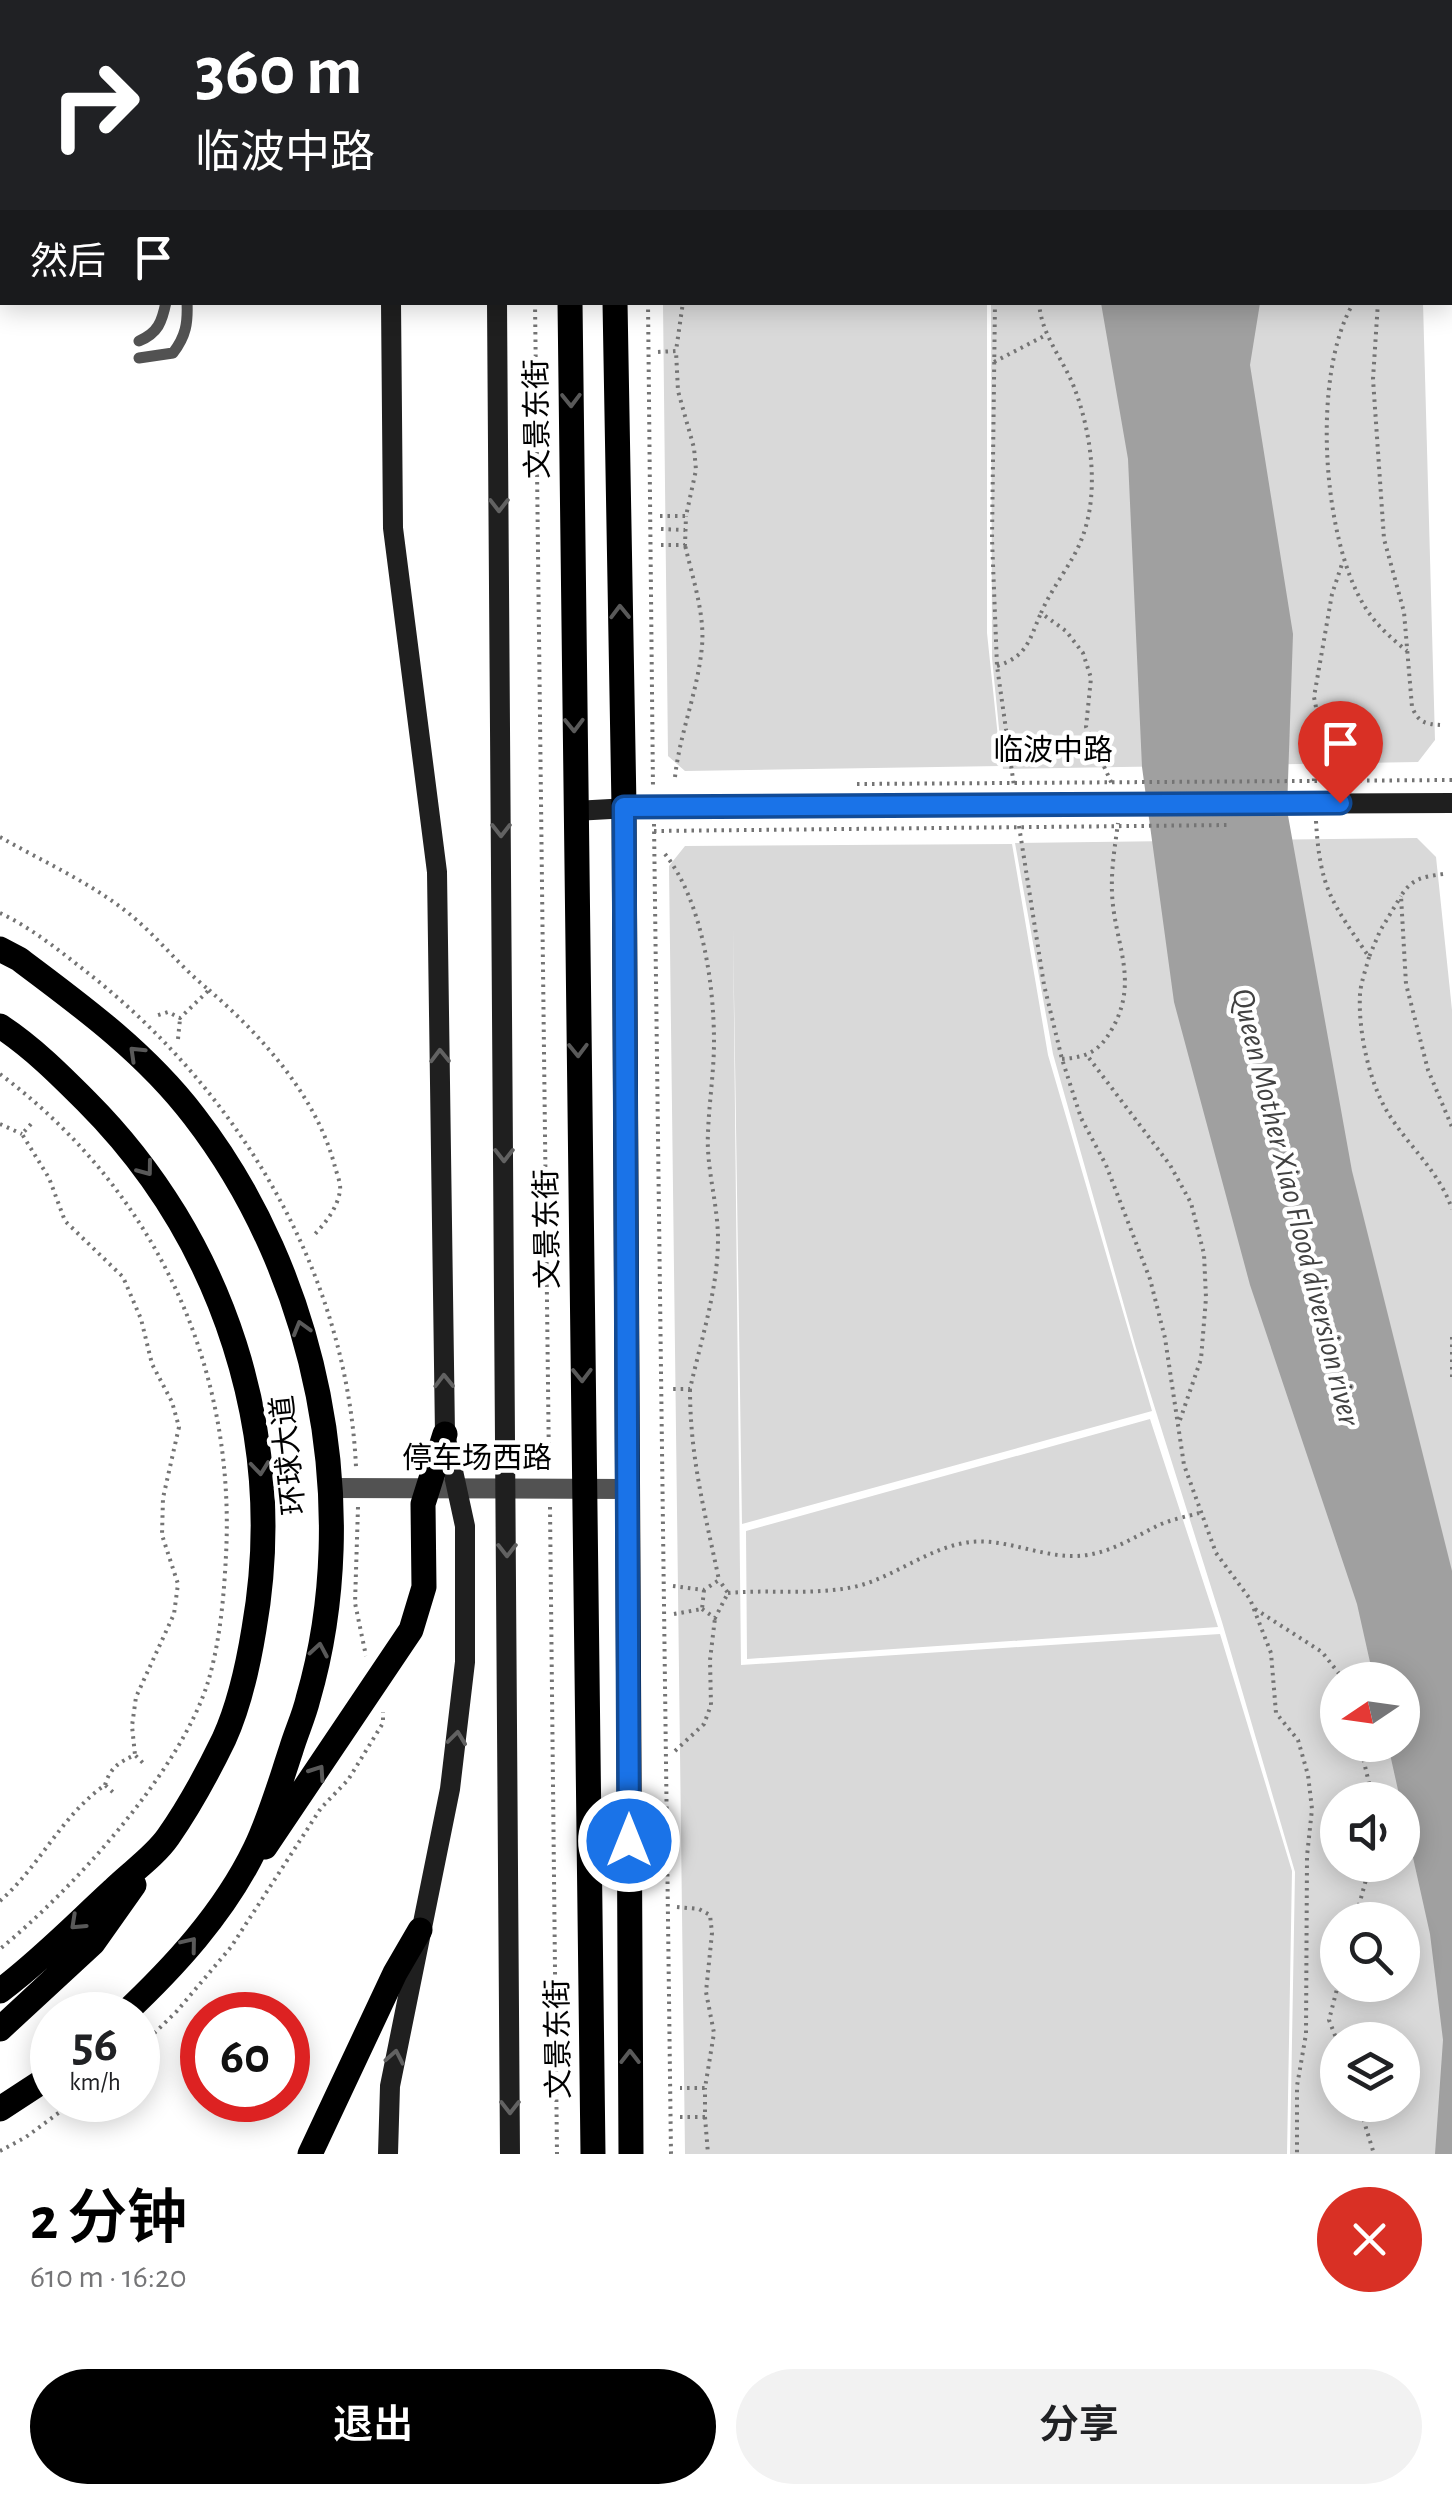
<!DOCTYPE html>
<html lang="zh">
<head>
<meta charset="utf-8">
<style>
  :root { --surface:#fff; --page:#f2f2f2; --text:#202124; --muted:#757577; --accent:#000 }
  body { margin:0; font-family:"Alegreya Sans","Noto Sans SC",sans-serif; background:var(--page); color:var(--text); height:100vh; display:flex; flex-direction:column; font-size:38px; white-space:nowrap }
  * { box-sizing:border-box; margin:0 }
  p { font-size:32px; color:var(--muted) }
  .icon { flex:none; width:55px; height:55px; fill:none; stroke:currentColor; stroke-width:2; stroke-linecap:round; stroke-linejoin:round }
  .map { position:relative; height:2154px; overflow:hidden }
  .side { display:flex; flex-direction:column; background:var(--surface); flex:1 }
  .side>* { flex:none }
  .banner { position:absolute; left:0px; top:0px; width:1452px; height:305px; box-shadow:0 5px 25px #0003; background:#202124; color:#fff; overflow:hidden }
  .needle { width:65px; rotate:257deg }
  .controls { position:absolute; left:1320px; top:1662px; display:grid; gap:20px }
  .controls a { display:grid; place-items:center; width:100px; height:100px; border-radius:50%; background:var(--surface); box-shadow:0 5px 25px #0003; font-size:50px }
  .speed { position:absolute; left:30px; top:1992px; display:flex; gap:20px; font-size:50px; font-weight:700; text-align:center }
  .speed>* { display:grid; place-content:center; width:130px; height:130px; border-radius:50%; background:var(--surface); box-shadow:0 5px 25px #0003; line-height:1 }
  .speed small { font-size:25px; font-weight:400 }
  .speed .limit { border:15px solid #d22; background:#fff; color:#111 }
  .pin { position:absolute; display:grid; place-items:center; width:85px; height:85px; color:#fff; margin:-102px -42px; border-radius:50% 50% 50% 0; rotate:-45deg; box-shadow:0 0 10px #0007 }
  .pin .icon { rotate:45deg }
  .me { position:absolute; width:110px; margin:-55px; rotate:0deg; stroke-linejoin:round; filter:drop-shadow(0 0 8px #0008) }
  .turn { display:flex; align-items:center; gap:35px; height:210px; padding:0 30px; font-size:45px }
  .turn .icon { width:130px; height:130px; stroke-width:2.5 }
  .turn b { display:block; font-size:70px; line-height:85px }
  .then { display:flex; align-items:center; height:95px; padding:0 30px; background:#0003; gap:20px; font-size:38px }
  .round { display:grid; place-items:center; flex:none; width:105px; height:105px; border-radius:52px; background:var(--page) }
  .summary { display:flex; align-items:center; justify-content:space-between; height:170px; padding:0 30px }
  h1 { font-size:60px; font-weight:600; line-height:75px; color:var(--accent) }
  .primary-button { display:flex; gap:20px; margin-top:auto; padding:20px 30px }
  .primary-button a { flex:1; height:115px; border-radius:60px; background:var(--accent); color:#fff; font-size:40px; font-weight:600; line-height:115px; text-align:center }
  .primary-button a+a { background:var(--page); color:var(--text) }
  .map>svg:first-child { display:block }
  .green { fill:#d9d9d9; fill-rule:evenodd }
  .water { fill:#a0a0a0 }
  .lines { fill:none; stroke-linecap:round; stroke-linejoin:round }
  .path { stroke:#747474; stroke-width:4; stroke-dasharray:2.5 5; stroke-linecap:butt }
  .lane { stroke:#525252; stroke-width:11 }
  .street { stroke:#525252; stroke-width:20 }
  .secondary { stroke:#1f1f1f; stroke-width:20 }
  .primary { stroke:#000; stroke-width:25 }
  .oneway { stroke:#595959 }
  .oneway2 { stroke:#626262 }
  .route-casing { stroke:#114b97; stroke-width:25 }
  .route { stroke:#1a73e8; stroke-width:18 }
  .labels { text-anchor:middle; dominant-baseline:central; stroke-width:9; stroke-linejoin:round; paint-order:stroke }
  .street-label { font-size:30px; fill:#000; stroke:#fff }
  .water-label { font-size:32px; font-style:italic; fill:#414141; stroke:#fff }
</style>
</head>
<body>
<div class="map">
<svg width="1452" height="2154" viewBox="0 0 1452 2154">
  <rect width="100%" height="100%" fill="#fff"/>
  <!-- green -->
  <path class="green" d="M659 0H1023L1022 2Z
    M1028 0H1424L1028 2Z
    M663 303H987V633L1001 766 685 771 668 756Z
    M991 303H1423L1435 740 1418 762 1003 769 992 658Z
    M1417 838 1436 857 1452 1010V2154H1290L1295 1872 1222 1622 1136 1348 1053 1054 1015 843ZM1338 1680H1402V1745H1338ZM1338 1800H1402V1865H1338ZM1338 1920H1402V1985H1338ZM1338 2040H1402V2105H1338Z
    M1012 844 1048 1055 1152 1411 742 1524 733 926 741 1665 1220 1634 1292 1871 1287 2154H685L669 866 685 846Z
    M1150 1419 1218 1627 747 1659 746 1531Z"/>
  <!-- water -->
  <path class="water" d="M1101 303H1260L1250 365 1293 634 1287 810 1352 1171 1452 1571V2154H1435L1443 2040 1430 1934 1388 1745H1402V1680H1374L1357 1604 1250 1285 1174 1002 1142 767 1128 459Z"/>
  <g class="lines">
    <!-- path -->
    <path class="path" d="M532 0V2
      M644 0V2
      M696 0 697 2
      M1395 0 1396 2
      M1033 2V0
      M1044 2 1045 0
      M535 302 549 1468
      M648 302 653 789
      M995 302 992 539 997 666 1014 786
      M1039 302C1041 335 1062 357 1074 387 1091 431 1100 492 1082 538 1074 561 1052 587 1041 613L1066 631 1083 653 1091 678 1086 727 1112 784
      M1354 302C1311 372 1322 539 1365 607 1376 625 1391 638 1407 651
      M1378 302 1373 379 1384 539 1404 612 1412 707C1418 722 1425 724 1440 725
      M658 352 676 351 683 302
      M994 362 1046 335
      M660 516H686L696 470 694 448 678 391 676 351
      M661 529 685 530
      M661 545H685L686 516
      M997 666C1028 656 1029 640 1041 613
      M675 777C680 732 698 691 702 646 705 614 692 576 685 545
      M1314 781 1313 761 1320 728 1314 697 1332 594 1343 561
      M857 784 1452 780
      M1316 821C1320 890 1332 902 1369 957L1380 931 1401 896
      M654 824 671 2154
      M1019 826 1044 985 1062 1059 1081 1118 1106 1165 1150 1279 1165 1338 1184 1465 1216 1553 1250 1599 1271 1653 1276 1713 1298 1740 1308 1775 1312 1809 1307 1856 1306 2034 1297 2086V2154
      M654 831 1229 825
      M0 837C47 864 101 887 141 924 165 946 184 970 209 990L180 1018 168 1012 155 1016
      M665 854C702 901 714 983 714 1042 714 1072 709 1103 708 1133 706 1168 718 1204 718 1239 718 1289 701 1340 690 1389H671
      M1443 874C1423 877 1412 878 1401 896L1406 984 1428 1070 1452 1127
      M0 913C32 928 61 952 88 973 239 1092 347 1272 356 1467
      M1369 957C1366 969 1361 982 1360 994 1358 1031 1369 1082 1388 1113 1409 1147 1439 1171 1452 1209
      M209 990C262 1036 317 1097 335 1167 337 1174 341 1184 340 1190 338 1208 324 1225 312 1237
      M178 1039 180 1019
      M1089 1058 1170 1165 1191 1203 1204 1254 1206 1298 1201 1359 1180 1420
      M1062 1059C1087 1057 1099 1052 1112 1029 1140 980 1114 943 1112 893 1111 869 1115 846 1118 823
      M0 1074C153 1189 236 1363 226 1555 224 1596 220 1642 208 1682 180 1772 72 1890 0 1949
      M0 1124 22 1134
      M31 1124 22 1134 49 1178 65 1221 123 1277 141 1319 152 1364 172 1402 179 1427 163 1498 162 1535 178 1584 174 1614 136 1697 132 1726 135 1755
      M1452 1337V1382
      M358 1507 355 1603 366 1656
      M550 1507 557 2154
      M673 1586 704 1590 719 1580C705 1513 690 1458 690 1389
      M728 1593C771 1589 815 1596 858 1586 895 1576 926 1550 964 1543 998 1536 1035 1555 1070 1556 1103 1557 1127 1541 1155 1527 1168 1520 1185 1517 1199 1513
      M702 1609 715 1618 728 1593 719 1580
      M1255 1609 1322 1652 1344 1680
      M674 1614 702 1609 704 1590
      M1360 1745 1373 1800
      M675 1751 704 1724 711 1705 710 1660 715 1618
      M105 1785C110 1768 119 1762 135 1755L143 1763
      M0 1901C40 1866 61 1816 105 1785L116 1795
      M677 1907 699 1909 710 1915 712 1933 706 1992 714 2033 705 2088H680
      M1355 1920 1370 1865
      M1338 2043 1329 2020 1338 1985
      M138 2049 177 2011 231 1947 321 1808 348 1780 383 1723V1712
      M1359 2105 1374 2154
      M680 2117H705V2088
      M705 2117 708 2154
      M0 2151 26 2137 76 2100"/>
    <!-- lane -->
    <path class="lane" d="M162 0V2
      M183 0V2
      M139 341C158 333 162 322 166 302
      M139 358 173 353C186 336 188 323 187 302"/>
    <!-- street -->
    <path class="street" d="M328 1488 627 1489"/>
    <!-- secondary -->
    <path class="secondary" d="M378 0V2
      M494 0V2
      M497 302 510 2154
      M575 811 664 806 1452 803
      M388 2154 390 2086 450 1789 465 1662V1526L445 1434 437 872 393 528 391 302"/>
    <!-- primary -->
    <path class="primary" d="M566 0V2
      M610 0V2
      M570 302 593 2154
      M615 302 624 807 631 2154
      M0 949 19 959C82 1006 146 1053 194 1116 317 1275 364 1506 308 1699 304 1716 296 1733 291 1750 280 1783 270 1818 255 1849 224 1913 174 1967 123 2015
      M0 1026C32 1047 59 1074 86 1101 224 1239 288 1436 254 1629 248 1666 240 1704 224 1739 208 1772 189 1807 168 1837 154 1857 130 1873 113 1890 76 1924 40 1961 0 1991
      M265 1847 411 1630 424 1587 423 1504 445 1434
      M0 2029 93 1943 134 1885
      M0 2109 52 2075
      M310 2154 395 1973 420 1930"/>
  </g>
  <!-- one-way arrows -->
  <defs><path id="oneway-chevron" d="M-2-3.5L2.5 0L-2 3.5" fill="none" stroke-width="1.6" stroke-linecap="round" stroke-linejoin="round" transform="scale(2.5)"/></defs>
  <g class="oneway">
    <use href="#oneway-chevron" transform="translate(571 400) rotate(89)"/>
    <use href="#oneway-chevron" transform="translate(620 612) rotate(-91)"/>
    <use href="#oneway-chevron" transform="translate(574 725) rotate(89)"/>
    <use href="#oneway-chevron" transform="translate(578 1050) rotate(89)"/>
    <use href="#oneway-chevron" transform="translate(136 1053) rotate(-136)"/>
    <use href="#oneway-chevron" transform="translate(146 1169) rotate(53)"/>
    <use href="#oneway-chevron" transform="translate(301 1328) rotate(-106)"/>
    <use href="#oneway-chevron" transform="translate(582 1375) rotate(89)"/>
    <use href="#oneway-chevron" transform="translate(260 1468) rotate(84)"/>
    <use href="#oneway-chevron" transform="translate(319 1650) rotate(-80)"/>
    <use href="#oneway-chevron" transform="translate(318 1772) rotate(-56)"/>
    <use href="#oneway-chevron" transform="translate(77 1923) rotate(137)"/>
    <use href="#oneway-chevron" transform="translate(190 1944) rotate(-51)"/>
    <use href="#oneway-chevron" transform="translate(630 2057) rotate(-90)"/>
  </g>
  <g class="oneway2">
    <use href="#oneway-chevron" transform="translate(499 505) rotate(90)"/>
    <use href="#oneway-chevron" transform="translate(501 830) rotate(90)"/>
    <use href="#oneway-chevron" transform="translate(440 1056) rotate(-91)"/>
    <use href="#oneway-chevron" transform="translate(504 1155) rotate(90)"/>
    <use href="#oneway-chevron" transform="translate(444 1381) rotate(-91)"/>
    <use href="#oneway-chevron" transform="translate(507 1550) rotate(90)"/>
    <use href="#oneway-chevron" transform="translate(457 1738) rotate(-83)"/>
    <use href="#oneway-chevron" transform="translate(395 2057) rotate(-79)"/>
    <use href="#oneway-chevron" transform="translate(510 2107) rotate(90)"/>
  </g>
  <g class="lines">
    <!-- route casing -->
    <g class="route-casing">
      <path id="route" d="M629 1841 624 807 1340 803"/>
    </g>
    <!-- route -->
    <use href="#route" class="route"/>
  </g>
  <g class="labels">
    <!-- street labels -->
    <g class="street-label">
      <text transform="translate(538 419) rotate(-91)">文景东街</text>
      <text x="1053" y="751">临波中路</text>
      <text transform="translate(548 1229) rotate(-91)">文景东街</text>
      <text transform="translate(289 1455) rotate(-96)">环球大道</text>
      <text x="477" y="1459">停车场西路</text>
      <text transform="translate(559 2039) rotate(-91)">文景东街</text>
    </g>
    <!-- water labels -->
    <g class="water-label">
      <text transform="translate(1296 1207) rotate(76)">Queen Mother Xiao Flood diversion river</text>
    </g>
  </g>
</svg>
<div class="controls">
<a><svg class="needle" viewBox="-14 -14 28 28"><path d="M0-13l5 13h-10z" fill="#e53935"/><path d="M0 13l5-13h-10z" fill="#757577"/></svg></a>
<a><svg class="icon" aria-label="sound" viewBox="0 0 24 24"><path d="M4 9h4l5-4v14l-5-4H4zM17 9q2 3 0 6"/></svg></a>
<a><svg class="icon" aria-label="search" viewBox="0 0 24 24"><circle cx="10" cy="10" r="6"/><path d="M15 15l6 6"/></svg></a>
<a><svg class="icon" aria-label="layers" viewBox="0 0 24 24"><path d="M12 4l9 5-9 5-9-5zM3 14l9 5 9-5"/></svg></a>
</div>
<div class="speed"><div>56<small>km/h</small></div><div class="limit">60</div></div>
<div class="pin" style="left:1340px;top:803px;background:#d93025"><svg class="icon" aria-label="arrive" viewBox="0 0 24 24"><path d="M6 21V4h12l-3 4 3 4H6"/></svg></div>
<svg class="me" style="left:629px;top:1841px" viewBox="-20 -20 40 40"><circle r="17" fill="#1a73e8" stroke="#fff" stroke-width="3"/><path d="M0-11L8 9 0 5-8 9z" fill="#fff"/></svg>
<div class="banner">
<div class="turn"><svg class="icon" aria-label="right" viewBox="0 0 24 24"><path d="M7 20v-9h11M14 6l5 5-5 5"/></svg><div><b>360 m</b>临波中路</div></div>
<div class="then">然后<svg class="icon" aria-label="arrive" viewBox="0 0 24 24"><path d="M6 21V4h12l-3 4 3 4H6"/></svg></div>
</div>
</div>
<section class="side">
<div class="summary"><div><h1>2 分钟</h1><p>610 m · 16:20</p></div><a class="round" style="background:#d93025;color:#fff"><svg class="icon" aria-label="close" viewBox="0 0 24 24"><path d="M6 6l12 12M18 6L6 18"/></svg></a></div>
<div class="primary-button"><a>退出</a><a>分享</a></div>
</section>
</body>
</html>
